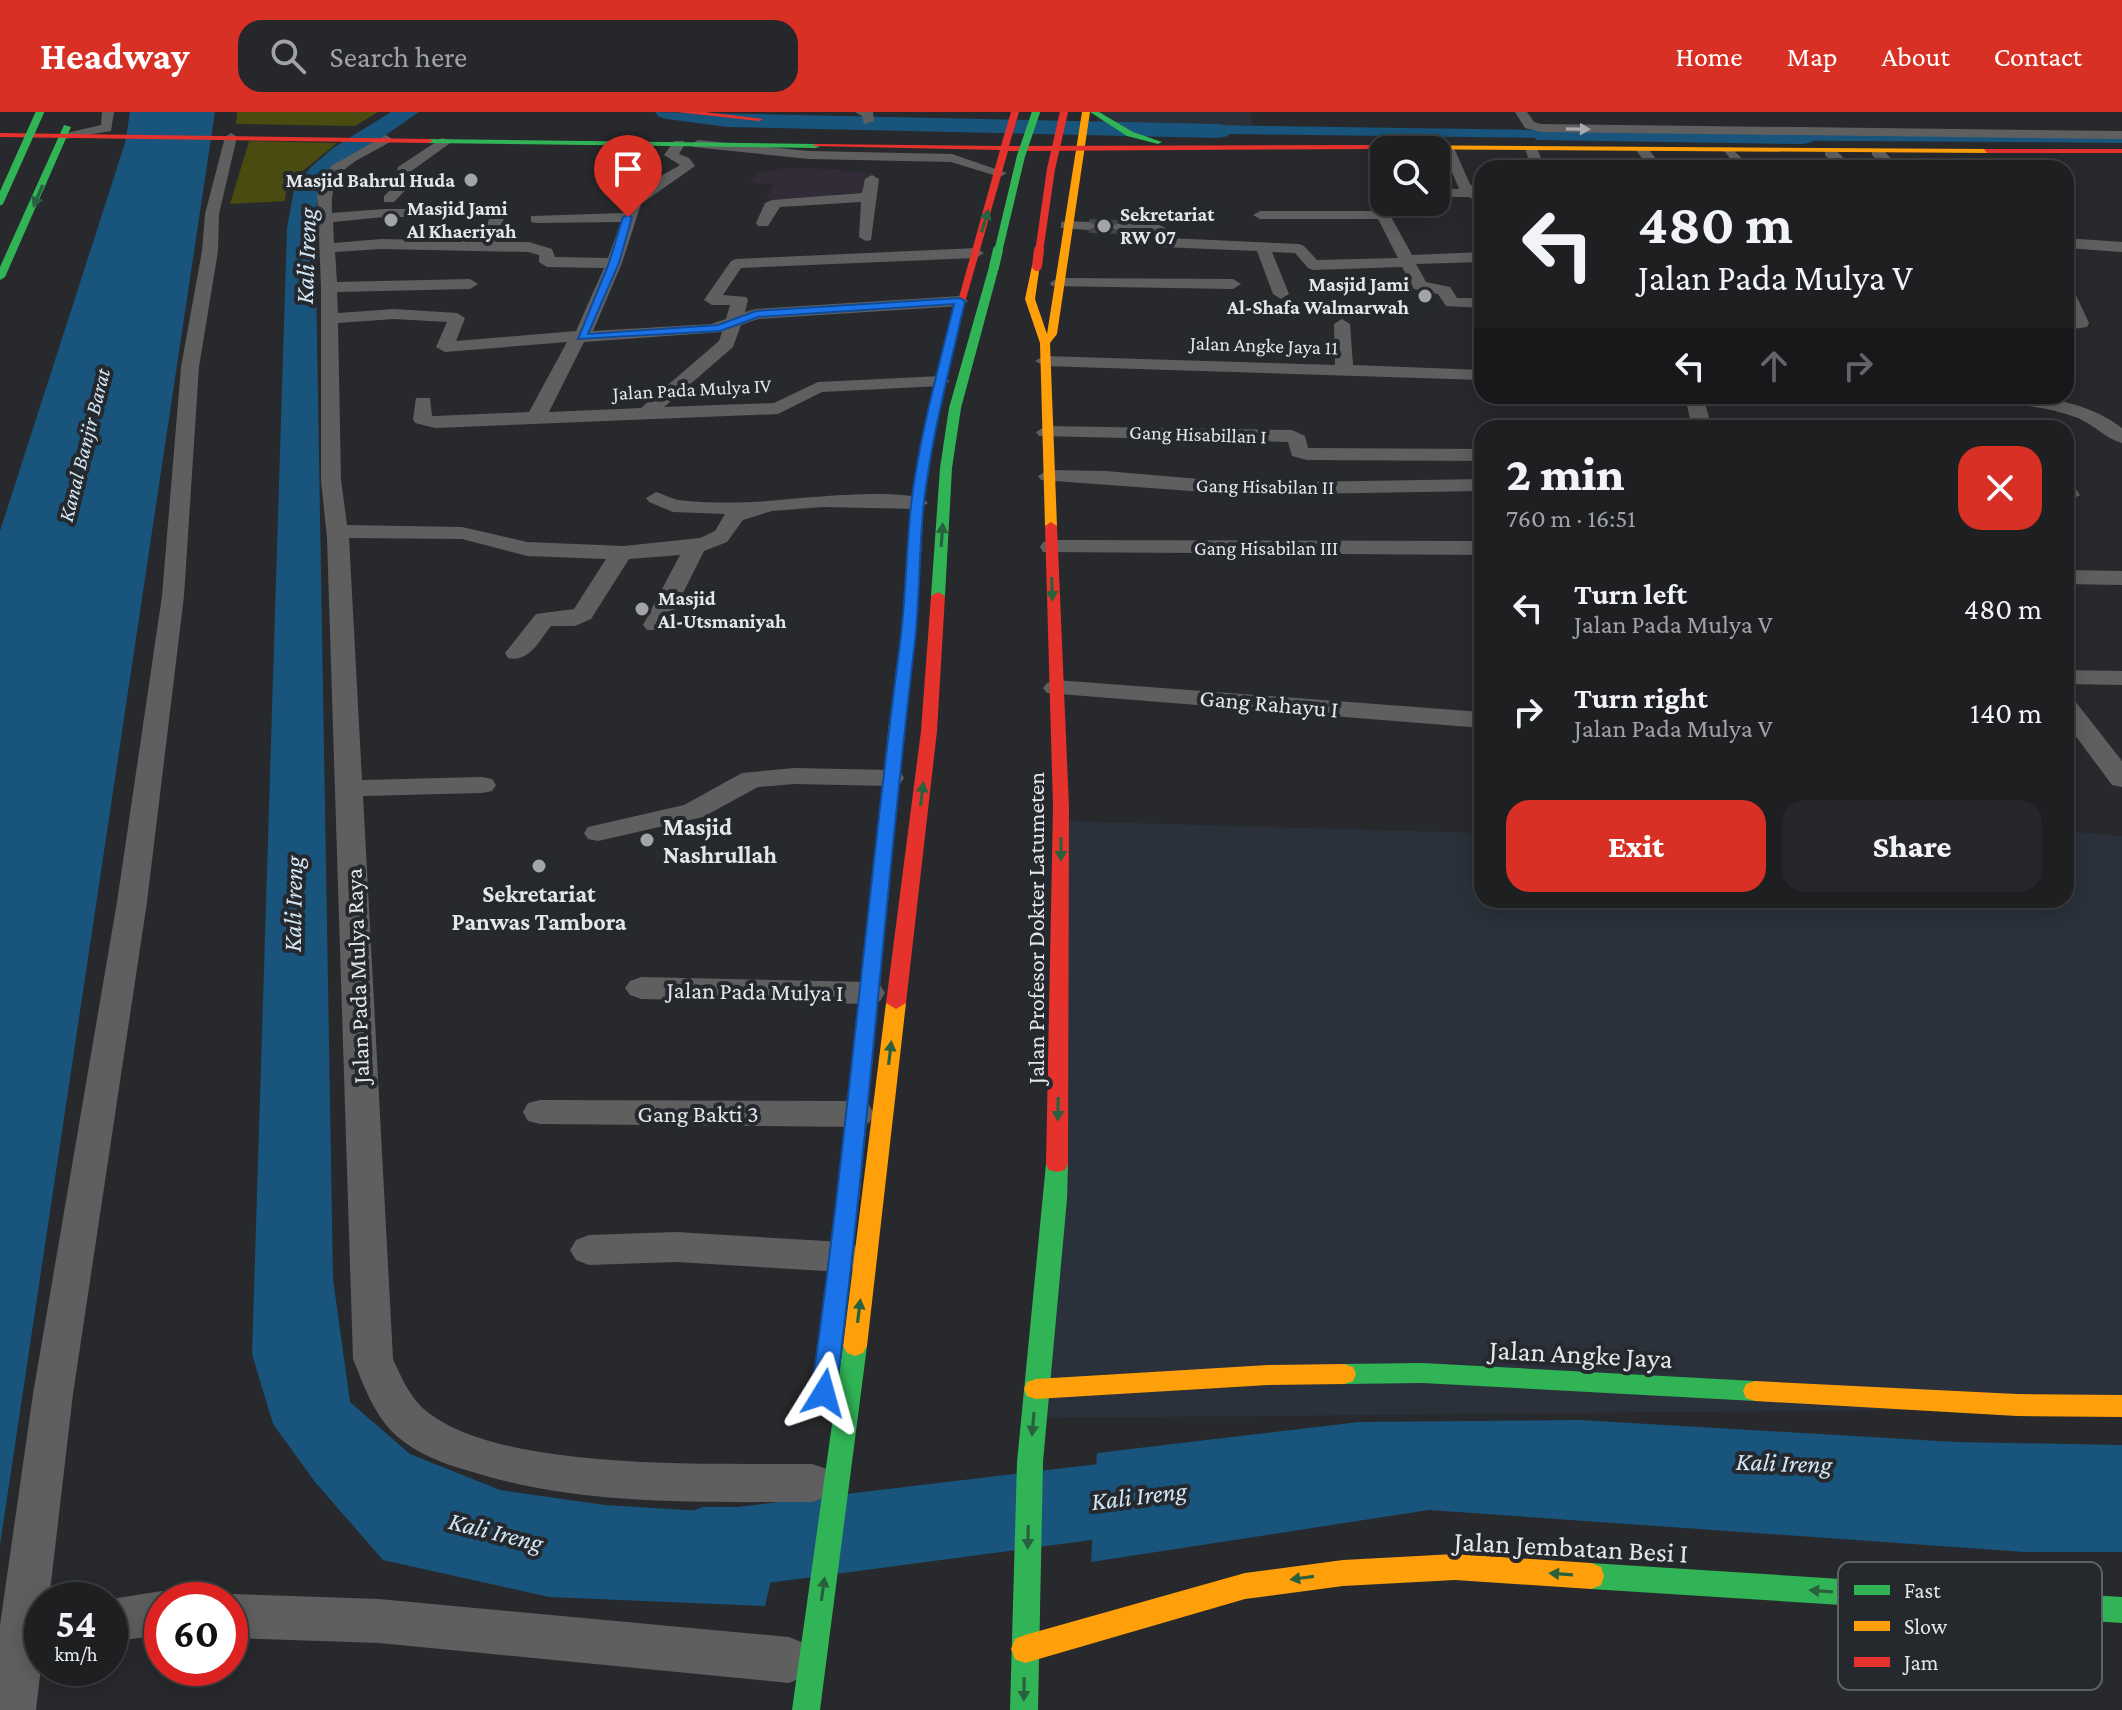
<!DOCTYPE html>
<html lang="en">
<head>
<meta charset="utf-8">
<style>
  :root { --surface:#1d1f21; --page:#25272a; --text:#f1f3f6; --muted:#a0a2a5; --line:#3b3d3f; --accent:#d93025 }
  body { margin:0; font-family:"Crimson Pro",serif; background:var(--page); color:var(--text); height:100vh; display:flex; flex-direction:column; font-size:30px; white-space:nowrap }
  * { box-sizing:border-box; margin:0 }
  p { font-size:26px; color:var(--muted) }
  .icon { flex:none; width:44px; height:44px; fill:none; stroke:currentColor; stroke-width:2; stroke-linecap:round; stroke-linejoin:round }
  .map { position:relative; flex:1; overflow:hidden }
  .panel { position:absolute; left:1474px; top:308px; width:600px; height:488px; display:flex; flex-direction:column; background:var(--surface); border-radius:24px; box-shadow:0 4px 20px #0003,0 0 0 2px var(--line) }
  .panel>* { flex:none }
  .guide { position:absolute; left:1474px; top:48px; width:600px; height:244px; border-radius:24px; box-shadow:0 4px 20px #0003,0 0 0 2px var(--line); background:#1d1f21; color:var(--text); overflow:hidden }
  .buttons { position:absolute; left:1370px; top:24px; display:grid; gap:16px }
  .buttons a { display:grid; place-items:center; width:80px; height:80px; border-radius:16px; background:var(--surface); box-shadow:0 4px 20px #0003,0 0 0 2px var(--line); font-size:40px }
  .speed { position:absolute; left:24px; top:1470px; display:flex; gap:16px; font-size:40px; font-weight:700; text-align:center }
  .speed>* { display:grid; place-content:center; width:104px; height:104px; border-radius:50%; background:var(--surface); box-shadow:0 4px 20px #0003,0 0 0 2px var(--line); line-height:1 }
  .speed small { font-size:20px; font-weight:400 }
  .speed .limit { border:12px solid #d22; background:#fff; color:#111 }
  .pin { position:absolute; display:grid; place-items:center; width:68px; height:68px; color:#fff; margin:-82px -34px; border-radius:50% 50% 50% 0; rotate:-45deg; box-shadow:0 0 8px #0007 }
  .pin .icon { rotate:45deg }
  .me { position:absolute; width:88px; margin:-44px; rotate:8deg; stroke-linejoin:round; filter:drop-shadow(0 0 6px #0008) }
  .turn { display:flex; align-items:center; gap:28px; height:168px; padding:0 32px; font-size:36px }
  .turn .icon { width:104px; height:104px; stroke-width:2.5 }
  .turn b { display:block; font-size:56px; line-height:68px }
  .lanes { display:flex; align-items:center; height:76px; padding:0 32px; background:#0003; justify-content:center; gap:40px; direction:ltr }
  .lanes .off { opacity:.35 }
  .round { display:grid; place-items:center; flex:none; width:84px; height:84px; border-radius:24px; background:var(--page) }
  .headline { display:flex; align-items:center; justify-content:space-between; height:136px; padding:0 32px }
  h1 { font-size:48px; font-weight:800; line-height:60px }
  .cta { display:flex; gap:16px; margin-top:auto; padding:16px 32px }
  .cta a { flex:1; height:92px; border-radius:24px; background:var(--accent); color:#fff; font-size:32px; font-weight:800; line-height:92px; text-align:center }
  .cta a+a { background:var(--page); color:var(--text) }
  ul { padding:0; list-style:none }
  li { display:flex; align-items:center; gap:24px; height:104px; padding:0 32px }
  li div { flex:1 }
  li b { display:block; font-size:30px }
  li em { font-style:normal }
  header { display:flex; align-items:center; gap:48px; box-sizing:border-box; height:112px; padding:0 40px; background:var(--accent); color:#fff }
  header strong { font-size:38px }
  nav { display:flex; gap:44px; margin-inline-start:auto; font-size:28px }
  .search { width:560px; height:72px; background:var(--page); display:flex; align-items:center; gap:20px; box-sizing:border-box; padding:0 28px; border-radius:24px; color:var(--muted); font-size:30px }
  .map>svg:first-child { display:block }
  .built { fill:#2a313a }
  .education { fill:#322c39 }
  .green { fill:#494b11 }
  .water { fill:#18547b }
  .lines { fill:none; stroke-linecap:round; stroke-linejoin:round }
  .river { fill:#18547b; fill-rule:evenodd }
  .street-tunnel { stroke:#434548; stroke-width:14; stroke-dasharray:14 7; stroke-linecap:butt }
  .street { fill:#605f5f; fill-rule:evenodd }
  .fast { fill:#30b455; fill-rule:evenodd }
  .slow { fill:#ff9f0a; fill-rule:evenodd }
  .jam { fill:#e5322d; fill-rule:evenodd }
  .fast-bridge-far1 { stroke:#30b455; stroke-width:8 }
  .fast-bridge { stroke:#30b455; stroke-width:10 }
  .jam-bridge-far1 { stroke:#e5322d; stroke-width:8 }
  .jam-bridge { stroke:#e5322d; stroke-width:10 }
  .oneway { fill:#a9a9ab }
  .oneway2 { fill:#29613e }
  .route { fill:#1a73e8; stroke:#114b97; stroke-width:2 }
  .poi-dot { fill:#a2a4a8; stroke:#25292e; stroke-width:3 }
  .labels { text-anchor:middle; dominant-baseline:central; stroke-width:8; stroke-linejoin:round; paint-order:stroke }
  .far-poi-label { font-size:20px; font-weight:bold; fill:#e4e6ea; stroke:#25292e; text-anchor:start }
  .far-street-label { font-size:20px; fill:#e4e6ea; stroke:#25292e }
  .far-water-label { font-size:22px; font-style:italic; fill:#d3e7f6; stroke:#25292e }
  .street-label { font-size:24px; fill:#e4e6ea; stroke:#25292e }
  .poi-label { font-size:24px; font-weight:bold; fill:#e4e6ea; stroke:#25292e; text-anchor:start }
  .water-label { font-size:26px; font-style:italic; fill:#d3e7f6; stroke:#25292e }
  .near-street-label { font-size:28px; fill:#e4e6ea; stroke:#25292e }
  .key { fill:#25292e; stroke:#5e6266; stroke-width:2 }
  .key-label { font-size:22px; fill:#e4e6ea }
</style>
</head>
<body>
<header>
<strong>Headway</strong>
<div class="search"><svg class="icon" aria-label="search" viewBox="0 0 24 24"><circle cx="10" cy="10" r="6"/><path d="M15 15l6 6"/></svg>Search here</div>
<nav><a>Home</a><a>Map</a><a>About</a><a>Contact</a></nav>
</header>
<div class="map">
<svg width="2122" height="1598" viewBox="0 0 2122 1598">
  <rect width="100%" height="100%" fill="#27292c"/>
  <!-- built -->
  <path class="built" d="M1098 0H1250L1255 19 1096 17Z
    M1061 709 1482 721V788H2066V719L2122 724V1296L1044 1306Z"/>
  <!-- education -->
  <path class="education" d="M784 56 840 57V59L872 60 875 65 865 81H835L829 88 766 87 773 72 749 71 757 62Z"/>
  <!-- green -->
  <path class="green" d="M237 0H378L355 14 236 12Z
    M249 29 337 31 287 72 285 89 230 92Z"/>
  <!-- water -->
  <path class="water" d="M130 0H215L0 1433V419L125 31Z
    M1129 12 1620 19 1627 27 1145 21Z
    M1720 21 2122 24V31L1727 28Z
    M347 29 373 30 319 76 315 107 333 1167 350 1290 410 1342 500 1378 605 1393 786 1404 765 1494 549 1485 383 1448 315 1370 273 1312 252 1242 287 116 295 72Z
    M1580 1308 1956 1330 2122 1333V1440H2025L1429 1398 1091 1450 1097 1341 1359 1310Z"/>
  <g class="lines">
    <!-- river -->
    <path class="river" d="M391 0H419L351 47 319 78H301L297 72 310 56 333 36Z
      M655 0 1219 12 1228 14 1231 19 1228 24 1219 26 727 15 667 7 659 5Z
      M1545 16 1803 18 1812 20 1815 25 1812 30 1803 32 1536 28 1533 23 1536 18Z
      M1174 1343 1203 1353 1216 1380 1203 1407 1174 1417 737 1475H703L673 1463 660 1435 673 1407 703 1395H737Z"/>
    <!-- street-tunnel -->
    <path class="street-tunnel" d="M1089 114 1118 115"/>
    <!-- street -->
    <path class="street" d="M102 0H114L111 19 64 27 58 23 101 13Z
      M855 0H873L874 9 864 12 862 4Z
      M1515 0H1527L1534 10 1541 12 2122 19V27L1541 20 1525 16Z
      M231 21 237 25 219 102 218 139 199 255 184 484 147 790 73 1282 49 1488H42V1547L36 1598H0V1513L33 1282 117 790 162 484 181 255 202 139 205 102 225 25Z
      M386 23 392 27 390 30C355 51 329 54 332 101L384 97H499L506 101 495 130H529L552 137 555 145 608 146 621 110 536 111 531 110V104L624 101C632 76 659 66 680 53L664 43 674 29H684L685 32 679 42 689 46 695 54 641 92 622 151 593 219 711 212 726 207 730 193H712L704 188 731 149 736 147 976 136 984 141 976 146 741 156 723 183 746 185 748 188 745 200 756 197 960 184 968 189 960 194 758 207 741 213 733 235 664 295 774 291 818 270 941 264 950 269 941 274 822 280 778 302 435 316 415 311 413 307 416 286H430L432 304H435L529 300 567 230 445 240 436 235 447 210 394 207 338 211 341 368 347 413 462 415 527 430 624 434 700 426 715 419 725 402 673 400 649 390 646 386 656 380C664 382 671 387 679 388 702 391 730 391 753 390 781 389 913 372 928 391L918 397 823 395 772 399 743 408 727 430 704 439 667 513 663 518H647L643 513 680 443 629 447 591 507 575 514H551C539 529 529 551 508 546L505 541 536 502 574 497 606 447 527 444 462 427 349 426 362 668 482 665 492 667 496 673 492 679 482 681 363 684 393 1247C402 1267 411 1288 430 1302 509 1360 714 1351 812 1352L827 1357 833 1371 827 1385 812 1390C697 1390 579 1394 469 1359 445 1352 417 1342 398 1325 375 1306 364 1274 353 1247L327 426 321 368V175L317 77 331 54ZM384 105H490L480 129 381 127 334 131 333 110ZM381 137 528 140 539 143V150L547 155 604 156 576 219 456 229 465 206 457 201 394 197 338 201 337 180 470 177 478 172 470 167 337 170 335 140ZM722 220 719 229 641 296 549 300 584 230Z
      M442 26 453 29 410 60 414 69 394 90H384V84L400 69 396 64 398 55Z
      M698 28 809 39 952 42 1007 61 1000 65 951 50 809 47 693 35 692 32Z
      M1376 31 1382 35 1384 90H1389L1390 103 1412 143 1482 140V150L1416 152 1426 170 1450 175 1457 186H1482V196L1446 194 1438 182 1414 177 1402 155 1313 158 1308 156 1295 141 1272 140 1289 182 1281 187 1273 182 1257 139 1161 135 1153 130 1152 120 1118 119 1111 115C1122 107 1154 108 1165 116L1168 126 1299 132 1304 134 1317 148 1398 146 1378 107H1260L1253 103 1260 99H1375L1370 35Z
      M1443 33 1454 36 1470 72 1482 82V93L1469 85H1436V77H1459L1442 36Z
      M1526 34H1536L1544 53 1542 56H1532L1525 37Z
      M1637 35H1647L1663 56H1649L1636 38Z
      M1730 35 1752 56H1738L1724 39Z
      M1825 37H1835L1853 56H1838L1825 43Z
      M1872 37H1882L1900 56H1885L1872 43Z
      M872 63 879 67 871 128 866 129 859 125 861 90 780 95 768 114H758L756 111 765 91 772 88 862 81 865 67Z
      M1066 109 1089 110 1096 114 1089 118 1061 116V110Z
      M2066 126 2122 130V140L2066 136Z
      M1058 166 1233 167 1241 172 1233 177 1052 174 1050 171Z
      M2066 174 2074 179 2089 211 2087 215 2066 218V208L2071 207 2066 197Z
      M1342 207 1350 212 1353 253 1482 258V268L1044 254 1035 249 1044 244 1335 253 1334 212Z
      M1685 284H1703L1712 316H1692Z
      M1948 284C2008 284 2071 278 2122 316V331C2106 327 2093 312 2078 306 2040 291 1997 291 1957 290Z
      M1046 314 1292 318 1305 324 1308 336 1482 337V349L1307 348 1292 344 1288 330 1039 324 1036 320Z
      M1048 358 1106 359 1245 371 1482 367V379L1245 383 1041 368 1038 364Z
      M2066 371 2073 373 2080 383 2066 391Z
      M1051 428 1482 429V443L1043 440 1040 435 1043 430Z
      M2066 458 2122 459V473L2066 472Z
      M2066 558 2122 559V573L2066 572Z
      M1056 568 1482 600V616L1047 581 1043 576 1047 571Z
      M2066 586 2075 589 2122 649V675L2112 673 2066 611Z
      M794 656 890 658 900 660 904 666 900 672 890 674 794 672 758 675 703 705 598 729 588 727 584 721 588 715 684 693 742 661Z
      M641 865 869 870 880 873 885 881 880 889 869 892 641 887 630 883 625 876 630 869Z
      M540 988 857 989 869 993 874 1002 869 1011 857 1015 540 1012 528 1009 523 1000 528 991Z
      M676 1120 842 1130 855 1134 861 1145 855 1156 842 1160 676 1150 589 1153 576 1148 570 1138 576 1128 589 1123Z
      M162 1479 179 1488H162V1523L110 1530V1488H105Z
      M230 1482 379 1487 789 1525 806 1532 812 1548 806 1564 789 1571 379 1531 230 1526V1488H215Z"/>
    <!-- fast -->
    <path class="fast" d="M1090 0H1099L1133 20 1162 30 1158 32 1127 24Z
      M64 13 71 15 5 165 0 168V155Z
      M426 27 816 32 820 34 816 36 429 31Z
      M994 152 999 155 961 296 952 356 945 484 938 488 931 484 940 356 949 296 989 155Z
      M959 191 964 194 934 326 924 391 917 510 905 612 897 617 889 612 903 510 912 391 922 326 954 194Z
      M1057 1044 1065 1046 1068 1052 1067 1087 1043 1350 1038 1598H1010L1017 1350 1046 1052 1049 1046Z
      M855 1224 863 1227 867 1234 820 1598H792L843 1234 847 1227Z
      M1422 1251 1755 1269 1764 1272 1767 1279 1764 1286 1755 1289 1422 1271 1344 1272 1335 1269 1332 1262 1335 1255 1344 1252Z
      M1591 1451 2122 1485V1511L1591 1477 1581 1473 1578 1464 1581 1455Z"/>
    <!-- slow -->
    <path class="slow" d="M1082 0H1090L1057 222 1050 231 1057 414 1051 418 1045 414 1040 231 1025 187 1032 154 1040 152 1035 187 1047 222Z
      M1378 33 1987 37 1991 39 1987 41 1381 37Z
      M897 607 905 612 859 1088 856 1094 848 1096 840 1094 837 1088 889 612Z
      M896 885 906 891 867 1234 863 1241 855 1244 847 1241 843 1234 886 891Z
      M1344 1252 1353 1255 1356 1262 1353 1269 1344 1272 1268 1273 1036 1287 1027 1284 1024 1277 1027 1270 1036 1267 1268 1253Z
      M1755 1269 2017 1282 2122 1283V1305L2017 1304 1755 1289 1746 1286 1743 1279 1746 1272Z
      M1455 1442 1591 1451 1601 1455 1604 1464 1601 1473 1591 1477 1455 1468 1343 1474 1245 1487 1025 1551 1015 1547 1011 1537 1015 1527 1025 1523 1245 1461 1343 1448Z"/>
    <!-- jam -->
    <path class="jam" d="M677 0H705L763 7 759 9Z
      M1011 0H1019L1009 34 1381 33 1385 35 1381 37 1008 39 964 194 956 196 1000 38 812 34 816 32 1001 34Z
      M0 21 429 27 433 29 429 31 0 25Z
      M1984 37H2122V41H1987Z
      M1051 410 1057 414 1069 695 1068 1052 1065 1058 1057 1060 1049 1058 1046 1052 1053 695 1045 414Z
      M938 480 945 484 937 619 906 891 896 897 886 891 921 619 931 484Z"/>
    <!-- fast-bridge-far1 -->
    <path class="fast-bridge-far1" d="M0 89 40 0
      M998 140 1021 44 1036 0"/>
    <!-- fast-bridge -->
    <path class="fast-bridge" d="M994 155 998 138"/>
    <!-- jam-bridge-far1 -->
    <path class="jam-bridge-far1" d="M1039 140 1051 57 1064 0"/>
    <!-- jam-bridge -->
    <path class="jam-bridge" d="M1037 154 1039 138"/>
  </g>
  <!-- one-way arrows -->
  <defs><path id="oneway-solid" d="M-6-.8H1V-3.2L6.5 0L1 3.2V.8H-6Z" transform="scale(2)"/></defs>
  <use class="oneway" href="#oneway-solid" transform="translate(1578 17) rotate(1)"/>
  <g class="oneway2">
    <use href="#oneway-solid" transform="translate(38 84) rotate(113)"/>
    <use href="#oneway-solid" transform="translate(985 109) rotate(-73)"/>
    <use href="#oneway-solid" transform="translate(942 423) rotate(-86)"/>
    <use href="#oneway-solid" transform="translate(1052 477) rotate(88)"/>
    <use href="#oneway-solid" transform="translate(922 682) rotate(-83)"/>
    <use href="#oneway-solid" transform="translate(1061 737) rotate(90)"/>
    <use href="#oneway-solid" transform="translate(890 941) rotate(-83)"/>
    <use href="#oneway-solid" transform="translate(1058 997) rotate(91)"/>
    <use href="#oneway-solid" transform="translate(859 1199) rotate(-83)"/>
    <use href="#oneway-solid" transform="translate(1033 1312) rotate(95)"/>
    <use href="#oneway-solid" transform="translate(1028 1425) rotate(91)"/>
    <use href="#oneway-solid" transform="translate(1561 1462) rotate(-176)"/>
    <use href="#oneway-solid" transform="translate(1302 1466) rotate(172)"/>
    <use href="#oneway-solid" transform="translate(823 1477) rotate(-82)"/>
    <use href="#oneway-solid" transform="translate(1821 1479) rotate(-176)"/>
    <use href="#oneway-solid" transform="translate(1024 1577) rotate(91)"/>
  </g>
  <!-- route -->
  <path class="route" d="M628 103 632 105 619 151 588 222 718 213 756 199 960 186 965 189C950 256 932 322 924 390 919 436 920 483 915 529 885 779 868 1031 836 1281L832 1289 824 1292 815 1289 811 1281C847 1032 867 781 900 531 906 485 906 439 911 393 919 325 938 258 954 192L758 205 720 219 578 227 609 151 623 105Z"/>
  <!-- markers -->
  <g class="poi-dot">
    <circle cx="471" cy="68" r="8"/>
    <circle cx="391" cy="108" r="8"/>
    <circle cx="1104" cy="114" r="8"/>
    <circle cx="1425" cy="184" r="8"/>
    <circle cx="642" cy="497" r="8"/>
    <circle cx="647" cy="728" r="8"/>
    <circle cx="539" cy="754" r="8"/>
  </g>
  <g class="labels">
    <!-- far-poi labels -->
    <g class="far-poi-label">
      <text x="455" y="68" text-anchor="end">Masjid Bahrul Huda</text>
      <text x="407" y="96">Masjid Jami<tspan x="407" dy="23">Al Khaeriyah</tspan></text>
      <text x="1120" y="102">Sekretariat<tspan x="1120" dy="23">RW 07</tspan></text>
      <text x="1409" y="172" text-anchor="end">Masjid Jami<tspan x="1409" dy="23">Al-Shafa Walmarwah</tspan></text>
      <text x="658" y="486">Masjid<tspan x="658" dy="23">Al-Utsmaniyah</tspan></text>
    </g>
    <!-- far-street labels -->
    <g class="far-street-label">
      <text transform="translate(1264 233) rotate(2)">Jalan Angke Jaya 11</text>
      <text transform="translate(692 277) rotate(-3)">Jalan Pada Mulya IV</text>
      <text transform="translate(1198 322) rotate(2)">Gang Hisabillan I</text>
      <text transform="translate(1265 374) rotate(1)">Gang Hisabilan II</text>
      <text x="1266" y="436">Gang Hisabilan III</text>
    </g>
    <!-- far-water labels -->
    <g class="far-water-label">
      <text transform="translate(84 333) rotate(-76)">Kanal Banjir Barat</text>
    </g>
    <!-- street labels -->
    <g class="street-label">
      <text transform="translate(1269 591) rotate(5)">Gang Rahayu I</text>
      <text transform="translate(1035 816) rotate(-90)">Jalan Profesor Dokter Latumeten</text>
      <text transform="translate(357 864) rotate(-92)">Jalan Pada Mulya Raya</text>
      <text transform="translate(755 879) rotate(1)">Jalan Pada Mulya I</text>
      <text x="698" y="1001">Gang Bakti 3</text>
    </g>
    <!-- poi labels -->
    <g class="poi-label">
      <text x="663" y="714">Masjid<tspan x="663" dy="28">Nashrullah</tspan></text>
      <text x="539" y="781" text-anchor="middle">Sekretariat<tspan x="539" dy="28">Panwas Tambora</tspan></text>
    </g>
    <!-- water labels -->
    <g class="water-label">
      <text transform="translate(306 144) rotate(-88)">Kali Ireng</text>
      <text transform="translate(293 792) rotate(-89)">Kali Ireng</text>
      <text transform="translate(1784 1351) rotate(2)">Kali Ireng</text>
      <text transform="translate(1139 1384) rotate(-7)">Kali Ireng</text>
      <text transform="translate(496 1420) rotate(14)">Kali Ireng</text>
    </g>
    <!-- near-street labels -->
    <g class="near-street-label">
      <text transform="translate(1581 1242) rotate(3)">Jalan Angke Jaya</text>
      <text transform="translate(1571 1435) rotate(3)">Jalan Jembatan Besi I</text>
    </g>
  </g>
  <!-- legend -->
  <rect x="1838" y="1450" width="264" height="128" rx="12" class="key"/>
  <rect x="1854" y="1473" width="36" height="10" fill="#30b455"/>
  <rect x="1854" y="1509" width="36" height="10" fill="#ff9f0a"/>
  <rect x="1854" y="1545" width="36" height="10" fill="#e5322d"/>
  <g class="key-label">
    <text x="1904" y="1486">Fast</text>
    <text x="1904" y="1522">Slow</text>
    <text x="1904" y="1558">Jam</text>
  </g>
</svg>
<div class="buttons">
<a><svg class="icon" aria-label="search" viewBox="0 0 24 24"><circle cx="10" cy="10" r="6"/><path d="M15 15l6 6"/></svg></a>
</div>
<div class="speed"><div>54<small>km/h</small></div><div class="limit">60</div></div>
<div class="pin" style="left:628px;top:105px;background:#d93025"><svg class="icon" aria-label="arrive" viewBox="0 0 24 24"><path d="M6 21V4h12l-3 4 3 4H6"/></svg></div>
<svg class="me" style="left:824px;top:1281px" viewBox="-20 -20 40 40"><path d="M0-17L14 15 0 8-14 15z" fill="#1a73e8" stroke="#fff" stroke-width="4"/></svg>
<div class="guide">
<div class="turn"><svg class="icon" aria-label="left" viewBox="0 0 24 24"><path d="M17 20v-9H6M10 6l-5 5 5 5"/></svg><div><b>480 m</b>Jalan Pada Mulya V</div></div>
<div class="lanes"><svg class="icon" aria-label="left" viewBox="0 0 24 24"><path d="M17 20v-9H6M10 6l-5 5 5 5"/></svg><svg class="icon off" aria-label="ahead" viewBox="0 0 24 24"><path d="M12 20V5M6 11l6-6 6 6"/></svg><svg class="icon off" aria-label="right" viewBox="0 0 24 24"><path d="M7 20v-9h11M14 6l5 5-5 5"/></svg></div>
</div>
<section class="panel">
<div class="headline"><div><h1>2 min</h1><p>760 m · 16:51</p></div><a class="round" style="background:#d93025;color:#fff"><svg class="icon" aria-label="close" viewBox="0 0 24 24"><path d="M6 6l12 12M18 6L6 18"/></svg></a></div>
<ul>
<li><svg class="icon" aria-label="left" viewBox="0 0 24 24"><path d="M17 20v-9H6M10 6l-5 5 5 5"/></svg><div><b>Turn left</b><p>Jalan Pada Mulya V</p></div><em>480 m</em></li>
<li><svg class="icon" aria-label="right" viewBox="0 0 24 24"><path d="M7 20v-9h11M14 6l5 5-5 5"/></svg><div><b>Turn right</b><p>Jalan Pada Mulya V</p></div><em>140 m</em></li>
</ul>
<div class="cta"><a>Exit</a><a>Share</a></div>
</section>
</div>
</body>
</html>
